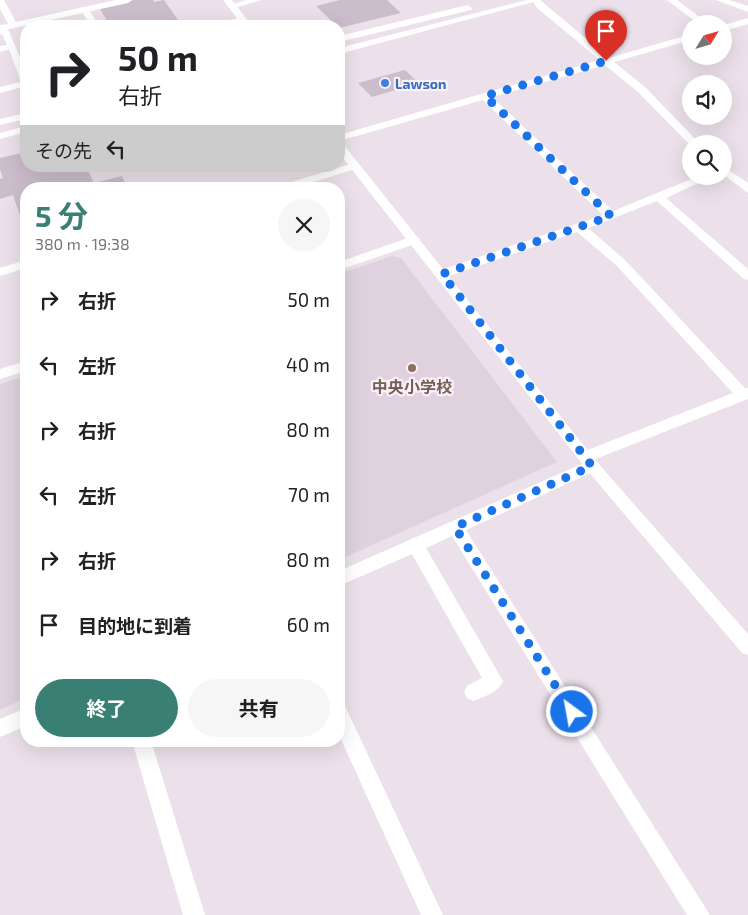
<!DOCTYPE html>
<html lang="ja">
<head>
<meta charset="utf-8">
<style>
  :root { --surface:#fff; --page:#f6f6f6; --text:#202124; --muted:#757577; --accent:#397f74 }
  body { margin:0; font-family:"Exo 2","Noto Sans JP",sans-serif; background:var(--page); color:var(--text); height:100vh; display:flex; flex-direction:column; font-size:19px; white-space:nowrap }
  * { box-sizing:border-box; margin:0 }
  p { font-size:16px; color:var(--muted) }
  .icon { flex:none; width:28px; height:28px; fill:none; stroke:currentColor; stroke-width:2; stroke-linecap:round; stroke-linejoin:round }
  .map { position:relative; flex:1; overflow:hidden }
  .sheet { position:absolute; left:20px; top:182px; width:325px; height:565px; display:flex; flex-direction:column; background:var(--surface); border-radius:20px; box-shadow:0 5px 20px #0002 }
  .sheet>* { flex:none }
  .hud { position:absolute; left:20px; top:20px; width:325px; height:152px; border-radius:20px; box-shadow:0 5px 20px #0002; background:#fff; color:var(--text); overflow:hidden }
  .needle { width:32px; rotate:53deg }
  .fabs { position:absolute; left:682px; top:15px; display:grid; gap:10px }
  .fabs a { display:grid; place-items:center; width:50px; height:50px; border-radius:50%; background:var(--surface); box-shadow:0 5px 20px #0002; font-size:25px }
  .pin { position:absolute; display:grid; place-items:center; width:42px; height:42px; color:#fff; margin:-51px -21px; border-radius:50% 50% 50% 0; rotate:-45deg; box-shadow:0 0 5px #0007 }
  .pin .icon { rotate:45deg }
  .me { position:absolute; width:55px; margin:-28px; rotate:328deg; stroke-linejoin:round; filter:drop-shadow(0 0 4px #0008) }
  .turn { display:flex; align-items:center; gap:18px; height:105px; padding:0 15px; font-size:22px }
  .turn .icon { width:65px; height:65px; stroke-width:2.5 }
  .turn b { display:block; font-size:35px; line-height:42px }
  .then { display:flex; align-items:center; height:48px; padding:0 15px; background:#0003; gap:10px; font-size:19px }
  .round { display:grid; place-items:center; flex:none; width:52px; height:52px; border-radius:26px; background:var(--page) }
  .overview { display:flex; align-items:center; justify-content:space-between; height:85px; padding:0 15px }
  h1 { font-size:30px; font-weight:700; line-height:38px; color:var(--accent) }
  .primary-button { display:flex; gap:10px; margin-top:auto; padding:10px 15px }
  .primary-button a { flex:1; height:58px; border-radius:30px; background:var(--accent); color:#fff; font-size:20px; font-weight:700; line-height:58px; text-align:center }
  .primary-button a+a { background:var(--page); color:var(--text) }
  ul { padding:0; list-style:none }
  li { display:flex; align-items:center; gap:15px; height:65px; padding:0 15px }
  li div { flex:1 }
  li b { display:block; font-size:19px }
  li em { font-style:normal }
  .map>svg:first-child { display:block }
  .built { fill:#dfd2de }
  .building { fill:#ccbdca }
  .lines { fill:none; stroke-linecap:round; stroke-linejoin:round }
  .lane { fill:#fff; fill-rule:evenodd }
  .street { fill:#fff; fill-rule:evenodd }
  .secondary { fill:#fff; fill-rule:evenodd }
  .route { stroke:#1a73e8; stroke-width:9; stroke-dasharray:0 16.2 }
  .shop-dot { fill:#3f7fe0; stroke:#f8f1f8; stroke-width:2 }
  .education-dot { fill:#8d6e63; stroke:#f8f1f8; stroke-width:2 }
  .labels { text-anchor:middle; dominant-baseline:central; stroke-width:4.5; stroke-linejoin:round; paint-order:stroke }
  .far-shop-label { font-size:14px; font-weight:bold; fill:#366cbe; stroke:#f8f1f8; text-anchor:start }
  .education-label { font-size:16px; font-weight:bold; fill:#785e54; stroke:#f8f1f8 }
</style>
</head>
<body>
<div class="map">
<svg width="748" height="915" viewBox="0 0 748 915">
  <rect width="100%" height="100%" fill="#ece1ea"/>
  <!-- built -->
  <path class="built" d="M392 256 401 258 557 462 339 560V274Z
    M26 376V698L0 710V384Z"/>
  <!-- building -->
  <path class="building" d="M134 0H153L154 2 164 0 182 26H110L99 7Z
    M340 0H387L401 13 339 28 316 6Z
    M405 70 419 83 372 97 358 83Z
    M26 152V166H86L94 183 122 176 128 189H26V226L24 227 13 195 0 199V179L3 178 0 169V158Z"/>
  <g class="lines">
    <!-- lane -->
    <path class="lane" d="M81 7H87L99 26H91L80 9Z
      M242 17H245V21L222 26H208Z
      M5 28 9 31 26 72V86L0 93V87L21 82 9 49 0 52V46L7 45 2 34 0 35V29Z"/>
    <!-- street -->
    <path class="street" d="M0 0H4L16 22 116 0H132L128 3 0 31V25L8 24 0 9Z
      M246 0H261L231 9 227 6Z
      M532 0H540L609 58 691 34V40L614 62 646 88 700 144H691V146L638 92 605 65 492 97 613 211 699 176H714L666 198 748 269V280L744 279 657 201 588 228 625 260 745 388H748V399L593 460 597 462 600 466 597 470 466 530 710 915H687L452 536 426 548 503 681C499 692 484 697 473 701L467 698 464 692 467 686 482 678 412 554 339 586V571L584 463 580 461 578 457 580 453 733 393 617 266 577 232 446 277H438L436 274 438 271 603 215 483 100 339 141V135L600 60 537 8Z
      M667 0H677L709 24H699Z
      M716 0H729L748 6V12Z
      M748 18V24L724 31V25Z
      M354 163 360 166 358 168 292 189H274L275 187Z
      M724 167 748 183V193L724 175Z
      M414 236 418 237 420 240 418 243 339 270V262Z
      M26 260V268L0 276V268Z
      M26 361V371L0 379V369Z
      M339 706 346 708 443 915H421L339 735Z
      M26 708V726L0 737V719Z
      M132 741H151L205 915H183Z"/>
    <!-- secondary -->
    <path class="secondary" d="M223 0H232L252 26H243Z
      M527 0H541L339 54V48Z
      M468 5 472 8 471 10 339 42V36Z
      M26 113V119L0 125V119Z
      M26 126V132L0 139V133Z
      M339 143 343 144 597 462 748 634V655L742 653 587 470 339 153Z"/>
  </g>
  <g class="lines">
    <!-- route -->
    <path class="route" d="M572 712 455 527 592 466 442 274 611 216 485 96 606 61"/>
  </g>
  <!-- markers -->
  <circle class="shop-dot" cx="385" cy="83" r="5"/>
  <circle class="education-dot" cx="412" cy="368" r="5"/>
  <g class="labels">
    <!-- far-shop labels -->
    <g class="far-shop-label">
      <text x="395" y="83">Lawson</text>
    </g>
    <!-- education labels -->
    <g class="education-label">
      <text x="412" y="386">中央小学校</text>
    </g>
  </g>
</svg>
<div class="fabs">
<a><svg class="needle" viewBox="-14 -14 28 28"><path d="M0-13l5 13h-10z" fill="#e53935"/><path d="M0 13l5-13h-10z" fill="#757577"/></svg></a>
<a><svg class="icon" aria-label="sound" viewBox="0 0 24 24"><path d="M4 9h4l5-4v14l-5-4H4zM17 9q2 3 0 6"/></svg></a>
<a><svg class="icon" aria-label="search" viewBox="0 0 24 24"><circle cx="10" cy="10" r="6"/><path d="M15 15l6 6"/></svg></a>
</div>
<div class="pin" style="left:606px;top:61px;background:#d93025"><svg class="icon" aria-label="arrive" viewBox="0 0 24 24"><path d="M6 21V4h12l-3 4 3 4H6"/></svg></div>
<svg class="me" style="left:572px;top:712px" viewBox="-20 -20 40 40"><circle r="17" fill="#1a73e8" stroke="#fff" stroke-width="3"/><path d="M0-11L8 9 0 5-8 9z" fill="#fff"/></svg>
<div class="hud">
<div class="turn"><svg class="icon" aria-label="right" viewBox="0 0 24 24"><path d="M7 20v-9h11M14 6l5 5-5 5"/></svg><div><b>50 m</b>右折</div></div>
<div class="then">その先<svg class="icon" aria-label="left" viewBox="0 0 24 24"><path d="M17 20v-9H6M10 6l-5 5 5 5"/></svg></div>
</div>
<section class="sheet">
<div class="overview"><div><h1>5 分</h1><p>380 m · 19:38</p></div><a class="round"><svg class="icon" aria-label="close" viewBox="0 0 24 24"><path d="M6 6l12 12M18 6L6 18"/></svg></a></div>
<ul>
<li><svg class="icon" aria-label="right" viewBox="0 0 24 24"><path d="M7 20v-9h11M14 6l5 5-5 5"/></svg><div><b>右折</b></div><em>50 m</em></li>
<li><svg class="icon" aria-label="left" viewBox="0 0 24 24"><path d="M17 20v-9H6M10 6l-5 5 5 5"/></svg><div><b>左折</b></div><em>40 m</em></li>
<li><svg class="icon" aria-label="right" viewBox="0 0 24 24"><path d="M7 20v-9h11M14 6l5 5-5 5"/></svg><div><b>右折</b></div><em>80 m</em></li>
<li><svg class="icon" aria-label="left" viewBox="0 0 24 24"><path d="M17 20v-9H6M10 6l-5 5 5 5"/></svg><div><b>左折</b></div><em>70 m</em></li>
<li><svg class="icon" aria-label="right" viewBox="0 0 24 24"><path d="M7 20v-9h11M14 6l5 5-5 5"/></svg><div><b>右折</b></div><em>80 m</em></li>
<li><svg class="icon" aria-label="arrive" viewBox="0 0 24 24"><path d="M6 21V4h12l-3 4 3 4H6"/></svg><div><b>目的地に到着</b></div><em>60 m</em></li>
</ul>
<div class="primary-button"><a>終了</a><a>共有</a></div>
</section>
</div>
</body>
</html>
